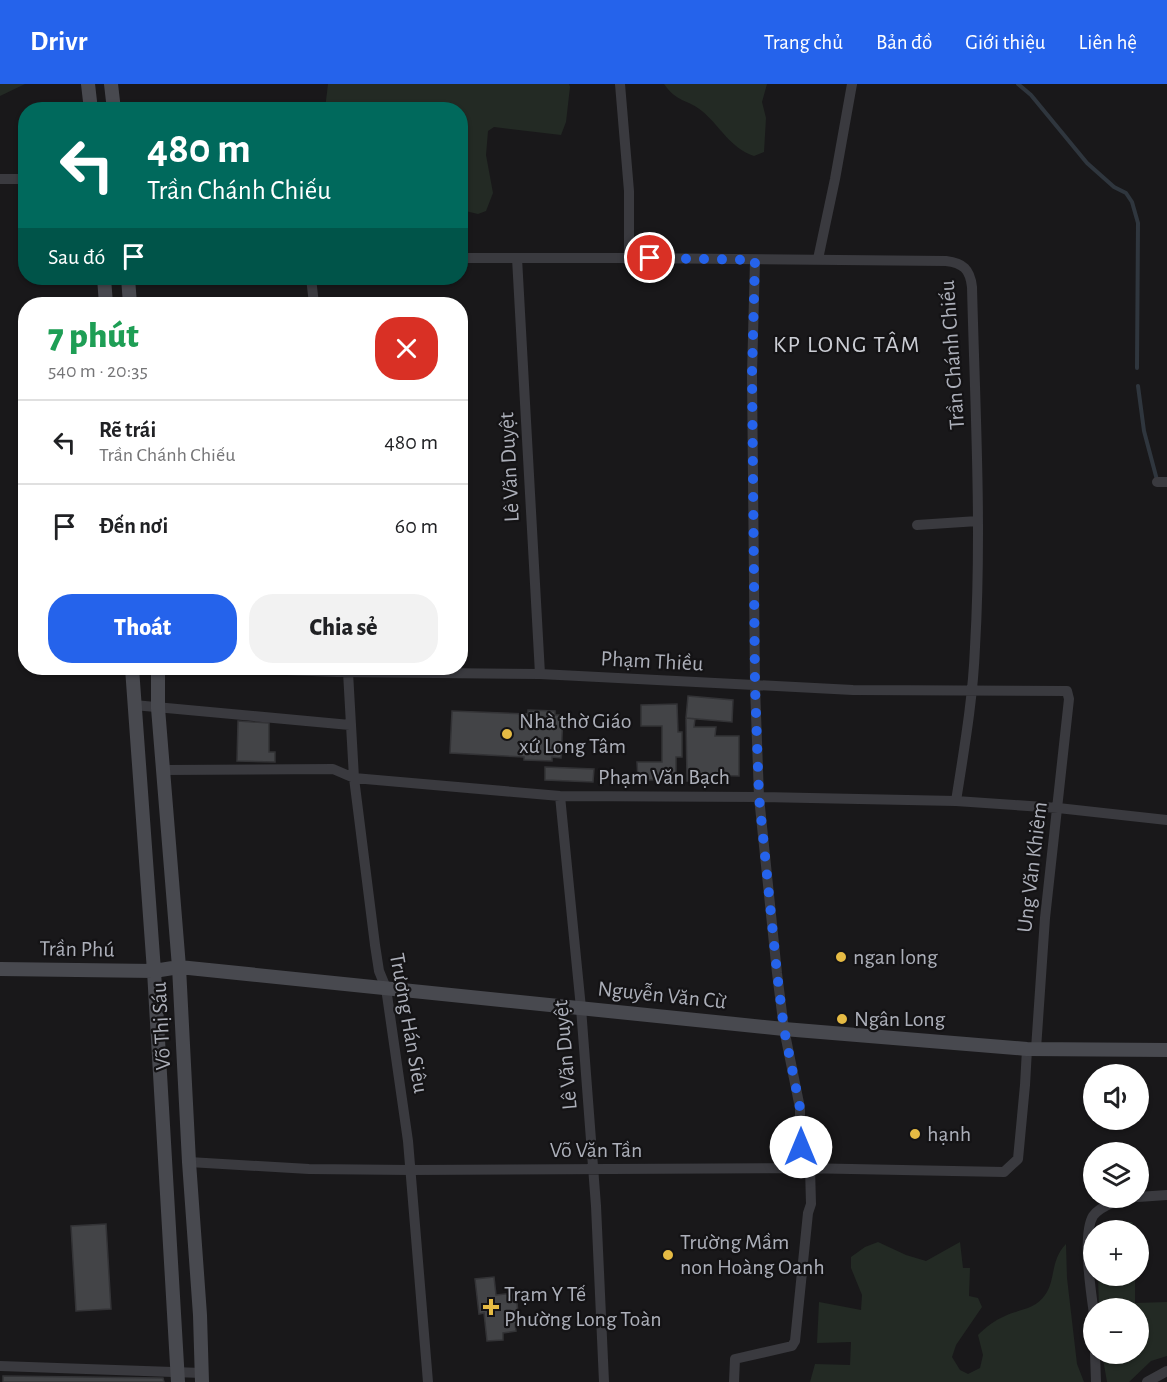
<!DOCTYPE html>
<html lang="vi">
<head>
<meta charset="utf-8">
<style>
  :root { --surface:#fff; --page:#f2f2f2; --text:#202124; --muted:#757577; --line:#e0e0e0; --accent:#2563eb }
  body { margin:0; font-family:"Alegreya Sans",sans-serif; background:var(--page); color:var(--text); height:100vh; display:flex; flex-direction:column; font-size:22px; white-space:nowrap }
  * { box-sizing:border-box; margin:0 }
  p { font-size:20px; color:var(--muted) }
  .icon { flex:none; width:33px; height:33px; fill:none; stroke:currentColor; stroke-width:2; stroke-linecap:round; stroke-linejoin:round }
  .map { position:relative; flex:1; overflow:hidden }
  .side { position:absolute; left:18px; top:213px; width:450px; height:378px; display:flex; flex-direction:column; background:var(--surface); border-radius:24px; box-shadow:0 2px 4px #0004 }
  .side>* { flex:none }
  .hud { position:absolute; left:18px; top:18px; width:450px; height:183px; border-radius:24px; box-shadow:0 2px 4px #0004; background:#00695c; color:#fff; overflow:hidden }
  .fabs { position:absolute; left:1083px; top:980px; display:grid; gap:12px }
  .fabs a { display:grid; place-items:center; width:66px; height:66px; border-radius:50%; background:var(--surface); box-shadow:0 2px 4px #0004; font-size:30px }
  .pin { position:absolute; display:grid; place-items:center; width:51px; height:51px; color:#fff; margin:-26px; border:3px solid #fff; border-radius:50%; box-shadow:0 2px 6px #0007 }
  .me { position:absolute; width:66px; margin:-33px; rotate:0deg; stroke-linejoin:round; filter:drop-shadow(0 0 4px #0008) }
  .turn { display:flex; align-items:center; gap:21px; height:126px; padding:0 30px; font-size:27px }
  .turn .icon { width:78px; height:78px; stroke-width:2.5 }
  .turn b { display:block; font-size:42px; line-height:51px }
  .then { display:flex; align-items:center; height:57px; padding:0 30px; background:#0003; gap:12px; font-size:22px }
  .round { display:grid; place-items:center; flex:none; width:63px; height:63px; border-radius:24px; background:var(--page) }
  .headline { display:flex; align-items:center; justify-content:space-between; height:102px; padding:0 30px }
  h1 { font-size:36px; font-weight:800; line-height:45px; color:#1e9e55 }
  .action { display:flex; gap:12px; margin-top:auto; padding:12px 30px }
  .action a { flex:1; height:69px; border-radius:24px; background:var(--accent); color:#fff; font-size:24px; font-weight:800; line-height:69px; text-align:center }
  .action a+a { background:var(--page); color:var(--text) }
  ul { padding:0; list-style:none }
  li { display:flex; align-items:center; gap:18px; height:84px; padding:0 30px; border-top:2px solid var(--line) }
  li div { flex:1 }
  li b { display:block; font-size:22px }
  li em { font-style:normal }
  header { display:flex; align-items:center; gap:36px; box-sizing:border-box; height:84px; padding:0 30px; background:var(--accent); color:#fff }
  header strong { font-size:28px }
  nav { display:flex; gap:33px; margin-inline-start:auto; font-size:21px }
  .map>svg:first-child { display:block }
  .green { fill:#232a24 }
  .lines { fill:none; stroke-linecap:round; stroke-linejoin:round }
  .stream { stroke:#2f363e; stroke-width:4 }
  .building { fill:#434447; stroke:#333336; stroke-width:1.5 }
  .street { stroke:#3a3a3f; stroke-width:10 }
  .secondary { stroke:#48494f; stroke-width:14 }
  .route { stroke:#2563eb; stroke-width:10; stroke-dasharray:0 18 }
  .poi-dot { fill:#e6bb44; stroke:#141315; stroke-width:2 }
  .labels { text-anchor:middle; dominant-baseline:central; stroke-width:4.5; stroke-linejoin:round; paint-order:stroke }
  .street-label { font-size:22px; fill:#acafb9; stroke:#141315 }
  .poi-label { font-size:22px; fill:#acafb9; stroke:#141315; text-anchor:start }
  .neighbourhood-label { font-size:24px; letter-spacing:1.5px; fill:#ccced5; stroke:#141315 }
</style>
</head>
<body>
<header>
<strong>Drivr</strong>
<nav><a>Trang chủ</a><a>Bản đồ</a><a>Giới thiệu</a><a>Liên hệ</a></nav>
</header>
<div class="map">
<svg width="1167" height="1298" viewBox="0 0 1167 1298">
  <rect width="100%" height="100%" fill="#19181a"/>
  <!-- green -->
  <path class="green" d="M0 0H25L0 12Z
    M328 0H569L570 3 566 38 561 51 494 43 488 47 486 71 493 109 486 127 478 130 461 126 460 26 325 25Z
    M664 0H767L762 18 766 34 764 68 754 72C729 63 721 43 702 27 688 15 677 19 664 0Z
    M1121 1138H1132L1136 1146H1111Z
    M878 1158 906 1171 926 1177 960 1158 963 1184H970L969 1212 978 1214 982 1223 956 1261 952 1273 960 1286 968 1290 980 1284 983 1271 978 1251C986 1243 995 1236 1005 1232 1019 1225 1035 1226 1045 1211 1056 1196 1050 1176 1066 1160L1067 1194 1077 1280 1084 1298H810L815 1280 850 1281 851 1258 817 1259 819 1218 861 1226 862 1211 851 1184V1173L865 1163Z
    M1098 1191H1135V1219L1167 1218V1272L1151 1277 1129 1298H1107L1102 1269H1138V1224H1099Z"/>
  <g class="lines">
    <!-- stream -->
    <path class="stream" d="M1018 0 1031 11 1087 79 1114 103 1126 109 1132 118 1138 139 1137 284
      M1138 302 1144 347 1157 396"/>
  </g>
  <!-- building -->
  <path class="building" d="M688 612 733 616 732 638 686 634Z
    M677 620 678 648H682V673H676V696H638L637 678H662V642H641V621Z
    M528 626 555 627V631H563L561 674 552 673V677L524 676V673L450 669 452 627 528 630Z
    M686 634 695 635 694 643H716L715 652H739V692L708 691V698L687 697Z
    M238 637 269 639V668H275V678L237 677Z
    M545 683 594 685 593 698 545 696Z
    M106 1140 111 1225 76 1227 71 1142Z
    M494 1193 496 1211 516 1209 519 1239 515 1240 516 1247 503 1249V1256L487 1257 484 1229 479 1230 475 1195Z
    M3 1292 163 1294 164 1298H3Z"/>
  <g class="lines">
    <!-- street -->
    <path class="street" d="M620 0 629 107V174
      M0 95H26
      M460 174H629L946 177C963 179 970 185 972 203 975 323 982 443 975 563 973 615 964 666 956 717
      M517 174 540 590
      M818 175 835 95 852 0
      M755 176 752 290 755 602 759 713 777 889 784 945 800 1024V1084
      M311 194 314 220
      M1157 398H1167
      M917 441 978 437
      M235 584 337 588 540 590 853 606 1067 607 1069 615 1045 834 1036 965
      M348 588 354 694 375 861 379 887 386 904 408 1057 428 1298
      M134 621 350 641
      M164 686 333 685 354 694 560 712 759 713 956 717 1058 724 1167 736
      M560 712 581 924 596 1122 604 1298
      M189 1078 309 1085 410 1086 800 1084 1004 1088 1018 1075 1025 1001 1027 965
      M1138 1113 1167 1111
      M1094 1230C1091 1209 1082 1150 1093 1132 1100 1122 1122 1114 1134 1113
      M1095 1269 1096 1298
      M0 1282 202 1289
      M734 1298 735 1275 792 1262 795 1257 808 1129 811 1120 810 1084
      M1147 1298 1167 1287"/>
    <!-- secondary -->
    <path class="secondary" d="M88 0 91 26
      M111 0 114 26
      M104 194 106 220
      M128 194 130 220
      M132 584 154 887 178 1298
      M158 584V624L179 883 189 1078 200 1231 202 1298
      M0 885 154 887 179 883 784 945 1027 965 1167 966"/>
  </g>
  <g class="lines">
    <!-- route -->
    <path class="route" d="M650 174 755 176 752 290 755 602 759 713 777 889 784 945 800 1024 801 1063"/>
  </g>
  <!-- markers -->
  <g class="poi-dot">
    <circle cx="507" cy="650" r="6"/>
    <circle cx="841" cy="873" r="6"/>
    <circle cx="842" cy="935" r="6"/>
    <circle cx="915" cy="1050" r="6"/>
    <circle cx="668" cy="1171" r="6"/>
    <path d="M488 1214h6v6h6v6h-6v6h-6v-6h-6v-6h6z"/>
  </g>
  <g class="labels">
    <!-- street labels -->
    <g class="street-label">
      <text transform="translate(952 271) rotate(-94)">Trần Chánh Chiếu</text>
      <text transform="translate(509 383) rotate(-93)">Lê Văn Duyệt</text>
      <text transform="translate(652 577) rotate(3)">Phạm Thiều</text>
      <text x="664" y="693">Phạm Văn Bạch</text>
      <text transform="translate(1032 783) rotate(-83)">Ung Văn Khiêm</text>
      <text transform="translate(77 865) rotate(1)">Trần Phú</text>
      <text transform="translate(662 911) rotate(6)">Nguyễn Văn Cừ</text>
      <text transform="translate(409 939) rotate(80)">Trương Hán Siêu</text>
      <text transform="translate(161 942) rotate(-93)">Võ Thị Sáu</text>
      <text transform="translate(565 971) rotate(-95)">Lê Văn Duyệt</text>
      <text x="596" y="1066">Võ Văn Tần</text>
    </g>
    <!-- poi labels -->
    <g class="poi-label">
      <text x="519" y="637">Nhà thờ Giáo<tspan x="519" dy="25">xứ Long Tâm</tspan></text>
      <text x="853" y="873">ngan long</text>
      <text x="854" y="935">Ngân Long</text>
      <text x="927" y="1050">hạnh</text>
      <text x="680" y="1158">Trường Mầm<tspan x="680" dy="25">non Hoàng Oanh</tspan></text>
      <text x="504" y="1210">Trạm Y Tế<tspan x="504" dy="25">Phường Long Toàn</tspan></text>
    </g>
    <!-- neighbourhood labels -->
    <g class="neighbourhood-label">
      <text x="847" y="261">KP LONG TÂM</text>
    </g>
  </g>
</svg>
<div class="fabs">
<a><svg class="icon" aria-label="sound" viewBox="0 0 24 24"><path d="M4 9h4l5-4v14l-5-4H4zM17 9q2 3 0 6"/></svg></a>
<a><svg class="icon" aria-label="layers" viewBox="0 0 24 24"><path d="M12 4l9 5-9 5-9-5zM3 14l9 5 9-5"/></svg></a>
<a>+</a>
<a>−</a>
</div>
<div class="pin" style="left:650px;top:174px;background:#d93025"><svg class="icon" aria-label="arrive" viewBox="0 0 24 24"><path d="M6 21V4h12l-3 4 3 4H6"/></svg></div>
<svg class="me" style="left:801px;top:1063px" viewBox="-20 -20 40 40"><circle r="19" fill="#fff"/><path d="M0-13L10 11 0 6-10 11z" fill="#2563eb"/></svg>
<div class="hud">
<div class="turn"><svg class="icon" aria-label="left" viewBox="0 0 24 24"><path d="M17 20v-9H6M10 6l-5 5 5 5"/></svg><div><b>480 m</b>Trần Chánh Chiếu</div></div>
<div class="then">Sau đó<svg class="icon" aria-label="arrive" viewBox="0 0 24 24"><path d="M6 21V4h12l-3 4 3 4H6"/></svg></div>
</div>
<section class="side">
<div class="headline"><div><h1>7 phút</h1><p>540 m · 20:35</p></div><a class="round" style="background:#d93025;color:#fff"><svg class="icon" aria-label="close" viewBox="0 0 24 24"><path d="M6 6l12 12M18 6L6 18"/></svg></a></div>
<ul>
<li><svg class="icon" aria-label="left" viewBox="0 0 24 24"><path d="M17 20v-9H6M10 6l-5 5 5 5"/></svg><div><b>Rẽ trái</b><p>Trần Chánh Chiếu</p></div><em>480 m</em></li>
<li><svg class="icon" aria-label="arrive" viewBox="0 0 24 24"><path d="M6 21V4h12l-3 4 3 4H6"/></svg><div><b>Đến nơi</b></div><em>60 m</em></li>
</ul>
<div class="action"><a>Thoát</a><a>Chia sẻ</a></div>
</section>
</div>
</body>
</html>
